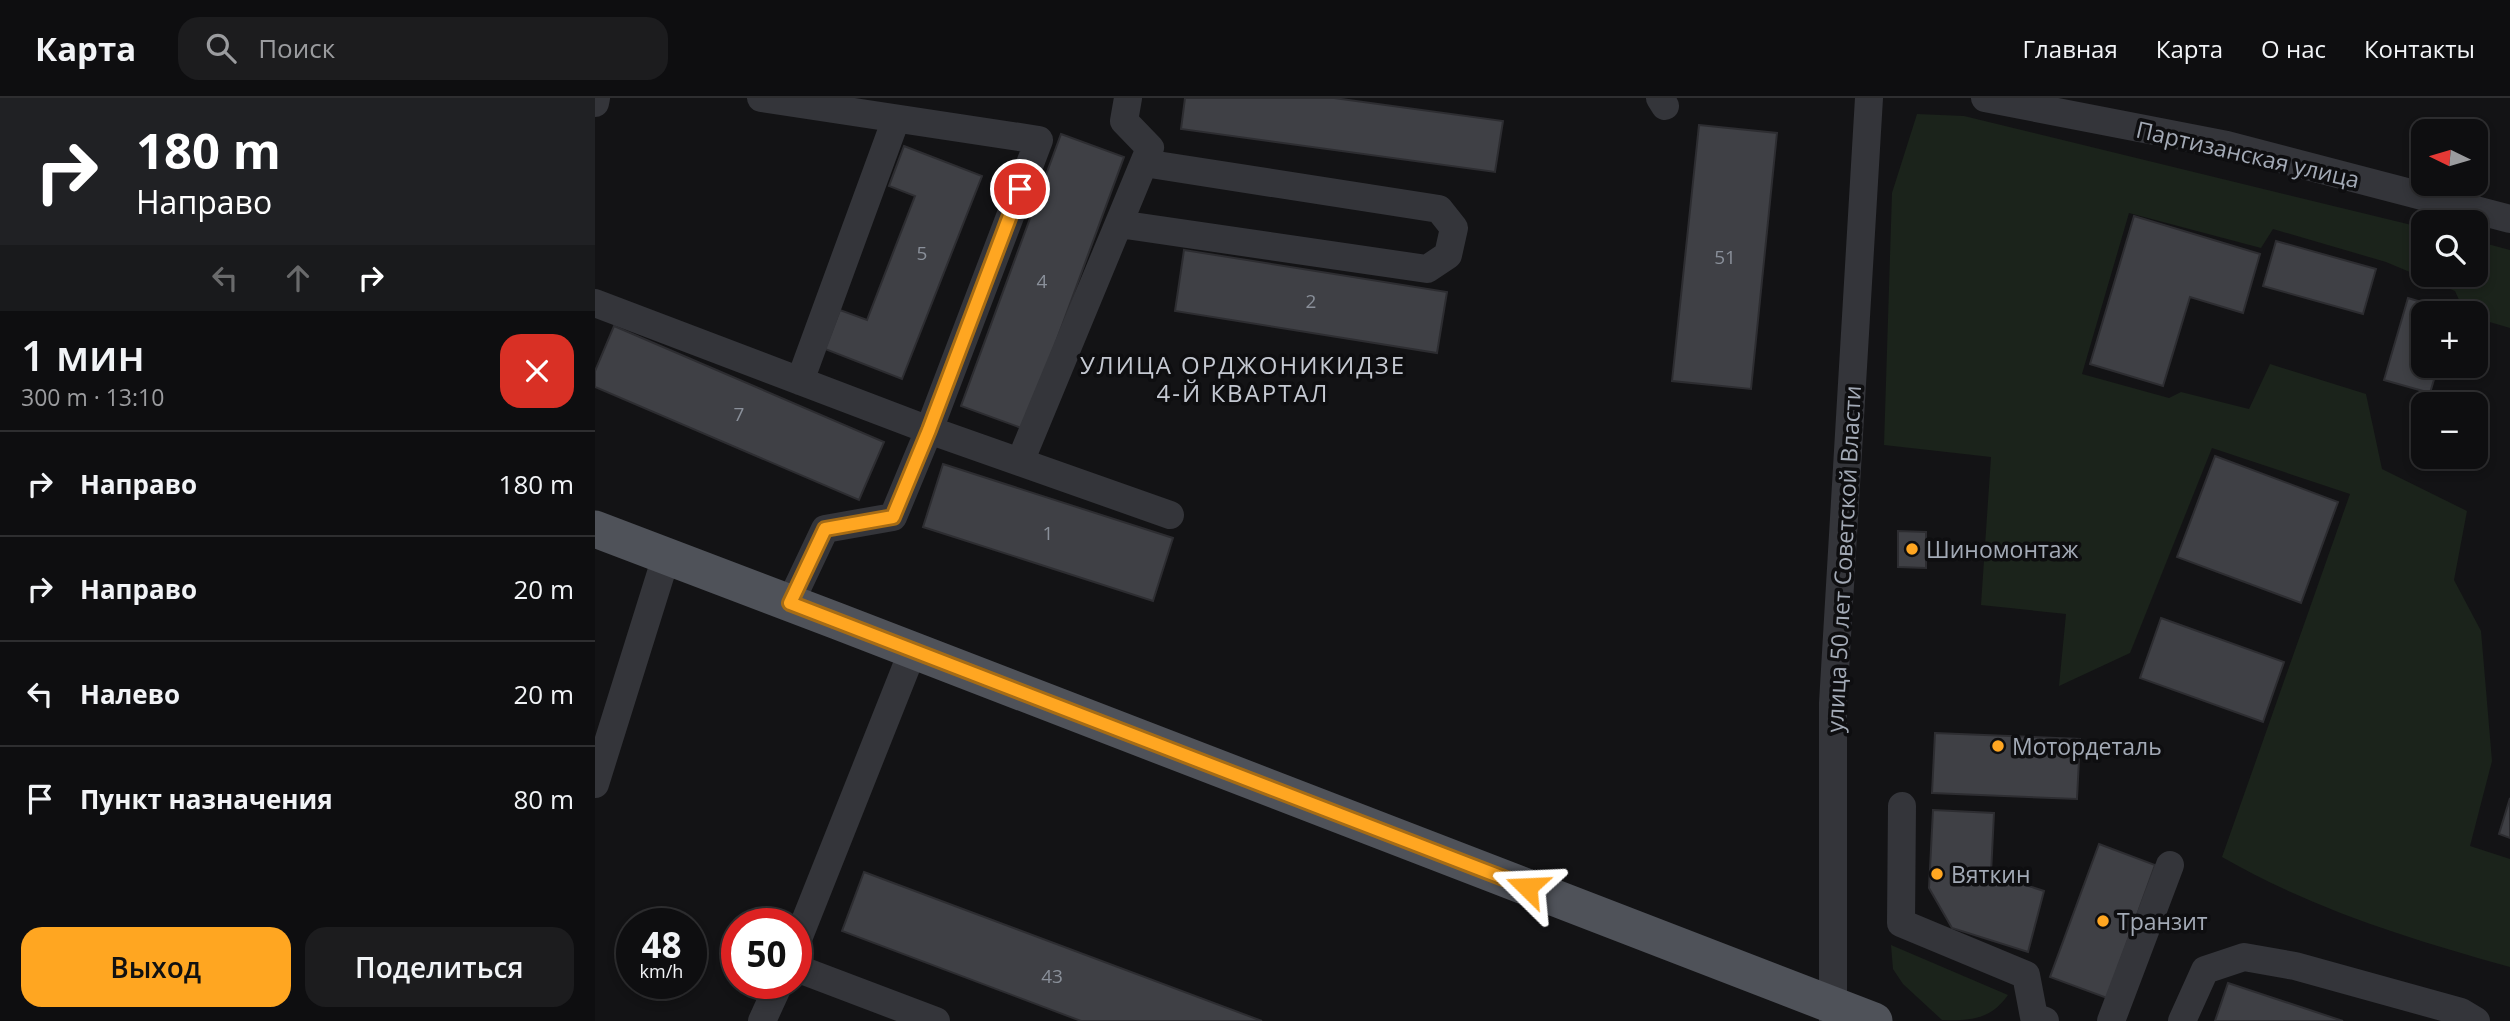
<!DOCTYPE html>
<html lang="ru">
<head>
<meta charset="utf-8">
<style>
  :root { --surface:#0e0e10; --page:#1c1c1e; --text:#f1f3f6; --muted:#9b9c9f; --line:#2e2e30; --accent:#ffa621 }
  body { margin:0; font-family:"Open Sans",sans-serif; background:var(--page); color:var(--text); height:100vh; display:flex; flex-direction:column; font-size:26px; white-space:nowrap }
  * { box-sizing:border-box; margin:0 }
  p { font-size:23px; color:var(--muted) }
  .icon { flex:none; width:38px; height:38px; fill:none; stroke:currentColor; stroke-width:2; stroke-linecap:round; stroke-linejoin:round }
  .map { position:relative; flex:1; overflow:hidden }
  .drawer { display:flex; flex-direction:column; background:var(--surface); width:595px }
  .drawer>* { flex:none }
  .top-card { background:#202124; color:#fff; overflow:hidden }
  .needle { width:46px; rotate:275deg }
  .fabs { position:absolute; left:1816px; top:21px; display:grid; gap:14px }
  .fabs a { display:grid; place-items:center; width:77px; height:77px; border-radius:14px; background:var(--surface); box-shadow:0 4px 10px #0003,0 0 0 2px var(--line); font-size:35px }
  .speed { position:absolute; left:21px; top:810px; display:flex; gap:14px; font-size:35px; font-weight:700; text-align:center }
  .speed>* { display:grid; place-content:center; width:91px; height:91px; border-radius:50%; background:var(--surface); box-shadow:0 4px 10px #0003,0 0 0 2px var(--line); line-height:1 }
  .speed small { font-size:18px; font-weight:400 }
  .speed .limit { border:10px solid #d22; background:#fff; color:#111 }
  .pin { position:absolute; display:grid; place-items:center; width:60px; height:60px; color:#fff; margin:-30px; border:4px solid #fff; border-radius:50%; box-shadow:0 2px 7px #0007 }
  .me { position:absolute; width:77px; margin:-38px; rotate:291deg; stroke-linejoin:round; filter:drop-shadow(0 0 5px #0008) }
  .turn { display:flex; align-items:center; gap:24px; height:147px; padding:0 21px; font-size:32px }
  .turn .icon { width:91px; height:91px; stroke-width:2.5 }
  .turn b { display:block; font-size:49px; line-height:60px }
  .lanes { display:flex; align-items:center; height:66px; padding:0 21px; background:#0003; justify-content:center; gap:35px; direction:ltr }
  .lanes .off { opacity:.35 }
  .round { display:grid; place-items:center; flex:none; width:74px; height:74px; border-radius:21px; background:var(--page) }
  .summary { display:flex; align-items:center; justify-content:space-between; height:119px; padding:0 21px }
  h1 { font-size:42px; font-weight:600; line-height:52px }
  .button { display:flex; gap:14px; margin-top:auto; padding:14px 21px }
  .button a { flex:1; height:80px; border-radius:21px; background:var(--accent); color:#111; font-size:28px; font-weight:600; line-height:80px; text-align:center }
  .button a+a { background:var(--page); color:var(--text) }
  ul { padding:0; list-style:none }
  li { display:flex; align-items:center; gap:21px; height:105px; padding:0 21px; border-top:2px solid var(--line) }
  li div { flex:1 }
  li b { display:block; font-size:26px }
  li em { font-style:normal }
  header { display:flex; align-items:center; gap:42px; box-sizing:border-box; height:98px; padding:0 35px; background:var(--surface); border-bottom:2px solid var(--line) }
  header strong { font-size:33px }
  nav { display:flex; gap:38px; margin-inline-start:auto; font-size:24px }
  .search { width:490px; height:63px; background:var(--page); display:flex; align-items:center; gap:18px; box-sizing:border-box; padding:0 24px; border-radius:21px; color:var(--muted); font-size:26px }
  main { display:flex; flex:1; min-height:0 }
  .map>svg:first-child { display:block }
  .green { fill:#1b231b }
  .building { fill:#3f4045; stroke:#2d2d31; stroke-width:2 }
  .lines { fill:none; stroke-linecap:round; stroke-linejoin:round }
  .minor { stroke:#34353a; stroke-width:28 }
  .major { stroke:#4f5259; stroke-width:37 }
  .route-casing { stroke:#a66c15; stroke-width:18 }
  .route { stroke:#ffa621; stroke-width:12 }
  .poi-dot { fill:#ffa621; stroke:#0e0e10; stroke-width:2.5 }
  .labels { text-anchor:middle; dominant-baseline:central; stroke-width:7; stroke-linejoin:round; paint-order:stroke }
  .number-label { font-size:19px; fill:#8a909a }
  .street-label { font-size:23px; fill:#a3aab6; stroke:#0e0e10 }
  .poi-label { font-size:23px; fill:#a3aab6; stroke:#0e0e10; text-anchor:start }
  .neighbourhood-label { font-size:24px; letter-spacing:2px; fill:#c5c9d2; stroke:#0e0e10 }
</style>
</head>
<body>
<header>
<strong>Карта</strong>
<div class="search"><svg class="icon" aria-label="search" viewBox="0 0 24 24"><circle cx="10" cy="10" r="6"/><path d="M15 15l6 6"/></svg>Поиск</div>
<nav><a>Главная</a><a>Карта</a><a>О нас</a><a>Контакты</a></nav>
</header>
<main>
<section class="drawer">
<div class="top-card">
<div class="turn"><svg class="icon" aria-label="right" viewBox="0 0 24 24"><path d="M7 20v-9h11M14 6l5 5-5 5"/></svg><div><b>180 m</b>Направо</div></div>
<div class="lanes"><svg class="icon off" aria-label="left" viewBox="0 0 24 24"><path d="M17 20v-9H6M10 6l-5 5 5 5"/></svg><svg class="icon off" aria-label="ahead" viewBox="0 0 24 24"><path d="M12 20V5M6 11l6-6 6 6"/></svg><svg class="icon" aria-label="right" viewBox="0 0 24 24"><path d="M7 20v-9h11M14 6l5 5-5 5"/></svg></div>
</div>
<div class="summary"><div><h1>1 мин</h1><p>300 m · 13:10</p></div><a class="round" style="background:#d93025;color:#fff"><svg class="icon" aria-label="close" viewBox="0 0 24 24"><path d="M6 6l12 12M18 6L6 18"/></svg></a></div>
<ul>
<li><svg class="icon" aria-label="right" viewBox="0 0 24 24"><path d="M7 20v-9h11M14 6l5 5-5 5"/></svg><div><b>Направо</b></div><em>180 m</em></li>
<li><svg class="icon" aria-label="right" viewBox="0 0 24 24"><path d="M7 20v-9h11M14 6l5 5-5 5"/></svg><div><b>Направо</b></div><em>20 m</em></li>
<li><svg class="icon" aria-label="left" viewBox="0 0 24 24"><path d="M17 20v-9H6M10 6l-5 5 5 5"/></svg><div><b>Налево</b></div><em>20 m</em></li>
<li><svg class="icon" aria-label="arrive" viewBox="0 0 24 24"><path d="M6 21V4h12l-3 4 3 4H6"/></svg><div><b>Пункт назначения</b></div><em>80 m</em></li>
</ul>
<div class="button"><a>Выход</a><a>Поделиться</a></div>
</section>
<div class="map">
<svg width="1915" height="923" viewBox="0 0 1915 923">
  <rect width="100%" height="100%" fill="#131315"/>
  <!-- green -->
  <path class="green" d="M1322 16 1369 18 1829 130V177H1881V143L1915 152V230L1881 220V215H1870L1860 193 1791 164 1678 131 1666 150 1534 115 1487 276 1574 300 1586 294 1654 311 1675 266 1771 296 1787 371 1872 413 1859 482 1886 533 1897 663 1875 748 1915 761V869C1815 841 1717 811 1627 759L1755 396 1617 350 1535 555 1464 588 1471 516 1386 507 1396 359 1289 347 1297 95Z
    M1296 847 1413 897C1396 921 1377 923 1347 922L1308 886 1298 871Z"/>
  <!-- building -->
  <path class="building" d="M590 0H739L908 23 900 74 586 31Z
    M1104 27 1182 35 1156 291 1077 283Z
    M466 36 529 59 429 331 366 308Z
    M309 48 387 78 307 281 230 251 245 212 272 222 320 98 294 88Z
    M1539 118 1665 156 1648 215 1595 199 1568 288 1495 266Z
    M1681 143 1781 171 1768 216 1668 188Z
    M589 152 852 194 842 255 580 213Z
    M1813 200 1859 214 1829 215V268H1843L1835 295 1789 282Z
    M19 228 289 344 264 402 0 289V273Z
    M1620 358 1743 404 1706 505 1582 459Z
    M348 366 578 440 558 503 328 429Z
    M1303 433 1331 434V470L1303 469Z
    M1566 520 1689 564 1668 624 1545 580Z
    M1340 635 1485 641 1482 701 1337 695Z
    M1915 700V740L1904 736Z
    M1338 712 1399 715 1396 776 1449 793 1433 854 1357 830 1334 790Z
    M1504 746 1560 767 1512 900 1455 879Z
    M269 774 667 923H486L247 833Z
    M1633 885 1748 923H1620Z"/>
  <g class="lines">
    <!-- minor -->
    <path class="minor" d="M166 0 444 42 334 332 575 417
      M1065 0 1070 8
      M1390 0 1632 47 1915 121
      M0 5 1 0
      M524 126 832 171 853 157 859 130 844 111 549 65
      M0 205 334 332 298 419 230 431 195 505
      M205 283 301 21
      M425 364 555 50 529 23 533 0
      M0 686 71 459
      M1307 708 1306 825 1431 877 1439 919 1450 923
      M201 846 318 552
      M201 870 341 923
      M167 923 184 886
      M1238 923V605L1274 0
      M1516 923 1575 767
      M1587 923 1610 872 1649 859 1700 868 1866 914 1881 923"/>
    <!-- major -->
    <path class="major" d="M0 431 242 523 1279 923"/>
  </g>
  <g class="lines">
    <!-- route casing -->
    <g class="route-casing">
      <path id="route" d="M425 91 334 332 298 419 230 431 195 505 932 789"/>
    </g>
    <!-- route -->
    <use href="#route" class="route"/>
  </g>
  <!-- markers -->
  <g class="poi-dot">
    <circle cx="1317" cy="451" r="7"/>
    <circle cx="1403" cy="648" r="7"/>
    <circle cx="1342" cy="776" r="7"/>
    <circle cx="1508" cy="823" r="7"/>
  </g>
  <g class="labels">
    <!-- number labels -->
    <g class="number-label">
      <text x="327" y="155">5</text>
      <text x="1130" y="159">51</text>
      <text x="447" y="183">4</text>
      <text x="716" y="203">2</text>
      <text x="144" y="316">7</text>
      <text x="453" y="435">1</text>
      <text x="457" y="878">43</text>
    </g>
    <!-- street labels -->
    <g class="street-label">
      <text transform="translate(1653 56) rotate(13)">Партизанская улица</text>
      <text transform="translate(1248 461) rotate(-87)">улица 50 лет Советской Власти</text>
    </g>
    <!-- poi labels -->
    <g class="poi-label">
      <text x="1331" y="451">Шиномонтаж</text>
      <text x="1417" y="648">Мотордеталь</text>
      <text x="1356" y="776">Вяткин</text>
      <text x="1522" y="823">Транзит</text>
    </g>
    <!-- neighbourhood labels -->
    <g class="neighbourhood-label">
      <text x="648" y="266">УЛИЦА ОРДЖОНИКИДЗЕ<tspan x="648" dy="28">4-Й КВАРТАЛ</tspan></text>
    </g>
  </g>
</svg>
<div class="fabs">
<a><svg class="needle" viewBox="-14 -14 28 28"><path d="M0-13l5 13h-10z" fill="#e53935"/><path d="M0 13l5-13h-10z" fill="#9b9c9f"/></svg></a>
<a><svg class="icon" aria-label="search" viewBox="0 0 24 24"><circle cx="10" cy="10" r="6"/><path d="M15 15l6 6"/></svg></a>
<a>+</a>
<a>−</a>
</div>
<div class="speed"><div>48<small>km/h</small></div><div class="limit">50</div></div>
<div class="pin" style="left:425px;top:91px;background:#d93025"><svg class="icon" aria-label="arrive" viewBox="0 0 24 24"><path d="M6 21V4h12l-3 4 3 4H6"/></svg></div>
<svg class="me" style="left:932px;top:789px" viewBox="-20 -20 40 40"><path d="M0-17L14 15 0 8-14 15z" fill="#ffa621" stroke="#fff" stroke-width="4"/></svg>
</div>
</main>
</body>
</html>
